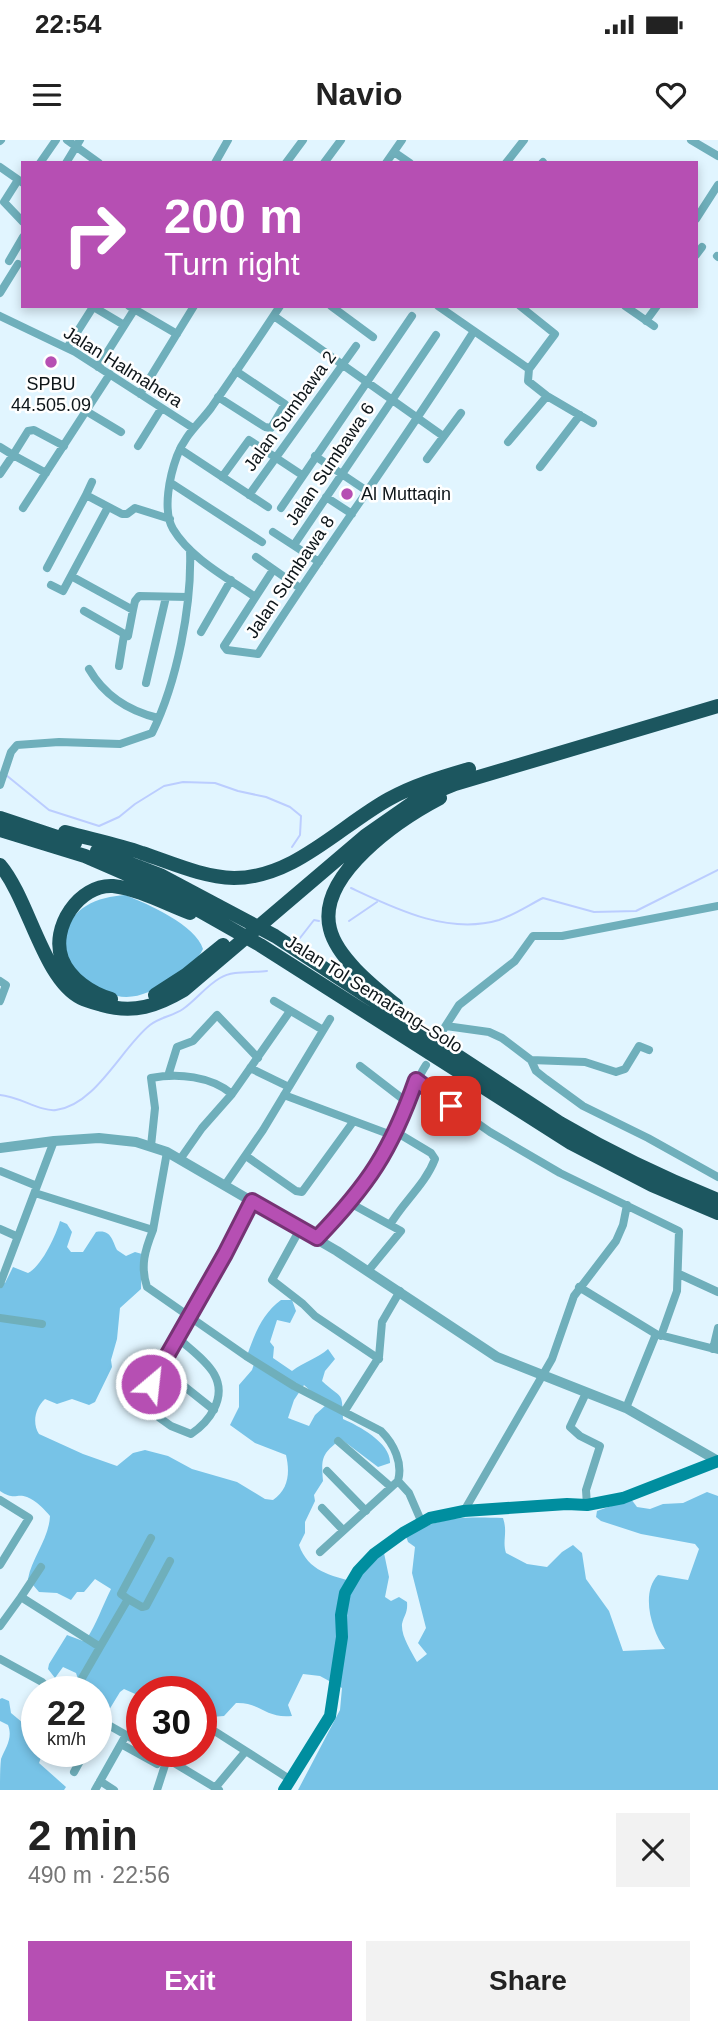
<!DOCTYPE html>
<html lang="en">
<head>
<meta charset="utf-8">
<style>
  :root { --surface:#fff; --page:#f2f2f2; --text:#222; --muted:#767676; --accent:#b64fb3 }
  body { margin:0; font-family:Arial,sans-serif; background:var(--page); color:var(--text); height:100vh; display:flex; flex-direction:column; font-size:26px; white-space:nowrap }
  * { box-sizing:border-box; margin:0 }
  p { font-size:23px; color:var(--muted) }
  .icon { flex:none; width:38px; height:38px; fill:none; stroke:currentColor; stroke-width:2; stroke-linecap:round; stroke-linejoin:round }
  .map { position:relative; height:1650px; overflow:hidden }
  .panel { display:flex; flex-direction:column; background:var(--surface); flex:1 }
  .panel>* { flex:none }
  .hud { position:absolute; left:21px; top:21px; width:677px; height:147px; border-radius:0px; box-shadow:0 4px 10px #0003; background:#b64fb3; color:#fff; overflow:hidden }
  .speed { position:absolute; left:21px; top:1536px; display:flex; gap:14px; font-size:35px; font-weight:700; text-align:center }
  .speed>* { display:grid; place-content:center; width:91px; height:91px; border-radius:50%; background:var(--surface); box-shadow:0 4px 10px #0003; line-height:1 }
  .speed small { font-size:18px; font-weight:400 }
  .speed .limit { border:10px solid #d22; background:#fff; color:#111 }
  .pin { position:absolute; display:grid; place-items:center; width:60px; height:60px; color:#fff; margin:-30px; border-radius:14px; box-shadow:0 4px 10px #0006 }
  .me { position:absolute; width:77px; margin:-38px; rotate:28deg; stroke-linejoin:round; filter:drop-shadow(0 0 5px #0008) }
  .turn { display:flex; align-items:center; gap:24px; height:147px; padding:0 28px; font-size:32px }
  .turn .icon { width:91px; height:91px; stroke-width:2.5 }
  .turn b { display:block; font-size:49px; line-height:60px }
  .round { display:grid; place-items:center; flex:none; width:74px; height:74px; border-radius:0px; background:var(--page) }
  .head { display:flex; align-items:center; justify-content:space-between; height:119px; padding:0 28px }
  h1 { font-size:42px; font-weight:700; line-height:52px }
  .cta { display:flex; gap:14px; margin-top:auto; padding:14px 28px }
  .cta a { flex:1; height:80px; border-radius:0px; background:var(--accent); color:#fff; font-size:28px; font-weight:700; line-height:80px; text-align:center }
  .cta a+a { background:var(--page); color:var(--text) }
  .status { display:flex; justify-content:space-between; align-items:center; height:49px; padding:0 35px; background:var(--surface); direction:ltr }
  .status svg { height:19px; fill:currentColor }
  header { display:flex; justify-content:space-between; align-items:center; height:91px; padding:0 28px; background:var(--surface); font-size:32px; font-weight:700 }
  .map>svg:first-child { display:block }
  .forest { fill:#77c3e7; fill-rule:evenodd }
  .lines { fill:none; stroke-linecap:round; stroke-linejoin:round }
  .stream { stroke:#bbcdff; stroke-width:2 }
  .minor { stroke:#6fafbb; stroke-width:8 }
  .tertiary { stroke:#6fafbb; stroke-width:10 }
  .secondary { stroke:#008e9f; stroke-width:12 }
  .motorway { stroke:#1c565f; stroke-width:14 }
  .route-casing { stroke:#763374; stroke-width:18 }
  .route { stroke:#b64fb3; stroke-width:12 }
  .poi-dot { fill:#b64fb3; stroke:#fff; stroke-width:2.5 }
  .labels { text-anchor:middle; dominant-baseline:central; stroke-width:5; stroke-linejoin:round; paint-order:stroke }
  .street-label { font-size:18px; fill:#0d1519; stroke:#fff }
  .poi-label { font-size:18px; fill:#0d1519; stroke:#fff }
</style>
</head>
<body>
<div class="status"><b>22:54</b><svg viewBox="0 0 49 12"><path d="M0 12V9h3v3zM5 12V6h3v6zM10 12V3h3v9zM15 12V0h3v12zM26 1h20v11H26zM47 4h2v5h-2z"/></svg></div>
<header><svg class="icon" aria-label="menu" viewBox="0 0 24 24"><path d="M4 6h16M4 12h16M4 18h16"/></svg>Navio<svg class="icon" aria-label="heart" viewBox="0 0 24 24"><path d="M12 20l-8-8c-3-5 5-10 8-4 3-6 11-1 8 4z"/></svg></header>
<div class="map">
<svg width="718" height="1650" viewBox="0 0 718 1650">
  <rect width="100%" height="100%" fill="#e1f5ff"/>
  <!-- forest -->
  <path class="forest" d="M125 755C148 764 196 785 203 809 198 821 183 829 172 838 141 861 116 865 85 839 76 832 66 826 64 814 64 810 65 803 66 798 69 767 98 757 125 755Z
    M60 1081 67 1084 72 1092 67 1107 71 1112H83L96 1092C111 1089 112 1100 117 1110L126 1116 135 1112 142 1114 141 1149 120 1168 117 1199 111 1220 112 1227 95 1262 89 1265 72 1259 57 1264 45 1259C35 1268 32 1283 39 1294L83 1314 117 1326 133 1313 145 1310 168 1316 192 1329 237 1342 265 1359 273 1360C289 1349 290 1332 286 1315L255 1303 230 1285 239 1267V1245L252 1230 254 1224 248 1213C255 1193 263 1173 281 1160H292L296 1171 290 1183 277 1180 270 1202 274 1207 273 1218 292 1231C304 1222 318 1218 328 1209L335 1219 325 1231 322 1241C342 1260 342 1249 343 1279 359 1286 391 1303 390 1323L378 1327 341 1299C322 1314 321 1317 323 1341L314 1355 315 1361 305 1382V1393L299 1405C308 1431 331 1436 355 1442L370 1424 384 1413 389 1437 385 1457 391 1461 399 1457 407 1462C408 1473 404 1475 402 1484 401 1496 411 1511 417 1522L427 1514 418 1503 426 1488 412 1433 415 1407 408 1402 406 1396C441 1376 464 1377 503 1378 508 1392 502 1401 506 1413L527 1424 547 1427 562 1412 573 1405 582 1413 586 1439 609 1471 623 1511 665 1509C652 1492 640 1453 658 1435L688 1440 699 1409 695 1404 641 1394 601 1381 596 1377 597 1371 631 1359 637 1367 650 1369 663 1364 683 1363 707 1352 718 1356V1650H298L340 1570 342 1548 320 1536 303 1534 288 1565 292 1576C266 1579 260 1562 236 1563L224 1576 211 1577 207 1583 201 1581V1552H142V1557L124 1549 120 1552 106 1575 96 1570V1552H66L78 1539 76 1533 63 1527 55 1538 48 1529 49 1524 67 1495 83 1501 86 1500C97 1483 102 1467 111 1449L95 1439 84 1452H77L71 1460 57 1453 39 1452 28 1439C32 1417 49 1399 50 1376 44 1369 37 1361 27 1357 16 1353 15 1361 0 1351V1143H5L13 1127 28 1133C42 1126 56 1095 60 1081ZM304 1245 326 1265 315 1275 309 1286 288 1278 294 1260Z
    M2 1558 9 1561 11 1573 23 1583H37V1612H43L39 1623 66 1647 64 1650H0C0 1641 0 1628 1 1619 6 1607 13 1598 8 1585L0 1581V1559Z"/>
  <g class="lines">
    <!-- stream -->
    <path class="stream" d="M6 635 49 670 99 686 119 677 135 664 164 646 183 642 215 643 238 651 266 657 290 667 301 676 300 695 292 707
      M351 748C396 769 448 795 499 780 514 775 529 765 543 758L594 772 636 771 718 730
      M349 781 377 762
      M300 798 314 780 319 781
      M0 955C18 956 41 972 56 970 96 965 122 907 150 885 160 877 173 876 183 869 196 860 206 846 220 838 233 830 252 833 267 831"/>
    <!-- minor -->
    <path class="minor" d="M67 0 99 23
      M691 0 718 16
      M0 1 1 0
      M394 12 410 23
      M40 23 56 0
      M66 23 80 0
      M215 23 228 0
      M286 23 303 0
      M324 23 341 0
      M386 23 402 0
      M506 23 524 0
      M542 23 543 22
      M0 27 23 43
      M18 40 4 62 23 82
      M696 79 718 45
      M696 115 702 107
      M717 116 718 117
      M9 121 23 97
      M0 153 18 124
      M92 166 124 185
      M129 166 177 194
      M331 166 373 197
      M438 166 529 229
      M520 166 555 194 529 229 528 241 547 256 593 283
      M625 166 654 186
      M0 176 75 212 193 288
      M274 176 443 296
      M646 181 657 166
      M67 208 93 167
      M98 227 134 170
      M140 254 194 166
      M218 257 265 287 271 288 285 264 236 231
      M86 271 121 292
      M508 302 547 256
      M138 306 161 269
      M0 307 13 315 0 334
      M180 309 268 367
      M315 316 367 351
      M427 319 461 273
      M540 327 580 275
      M46 333 13 315 28 291 34 290 64 306
      M222 337 249 300 302 335
      M171 343 262 402
      M86 355 92 342
      M249 355 356 206
      M326 357 352 374
      M108 367 71 436 133 470 135 461 139 456 188 457
      M23 368 110 234
      M281 368 412 176
      M273 392 319 422
      M294 405 436 195
      M256 417 300 448
      M47 428 86 355 122 374H127L135 368 170 379
      M273 430 224 506 227 510 258 514C327 405 405 301 474 191
      M51 445 63 451 71 436
      M255 457C228 438 191 419 173 389 162 370 170 335 177 316 184 296 199 284 211 268 234 235 257 201 280 166
      M84 471 128 496 133 470
      M201 492 231 440
      M119 526 124 495
      M89 529C104 555 129 571 158 578
      M146 543 166 457
      M0 645 11 612 17 605 59 602 120 604 152 593C177 542 192 466 190 410
      M0 841 6 845 0 861
      M274 861 323 890
      M446 886 489 892 502 898 531 920 536 931 546 939 583 966 648 998 718 1037
      M443 890 459 865 515 821 533 796H562L718 766
      M531 920 585 922 616 932 625 929 639 906 649 910
      M360 926 408 963
      M250 928 289 947
      M168 936 177 907 193 901 217 875 258 918
      M416 940 490 992 560 1033 679 1091 677 1151 661 1196
      M284 955 394 996
      M151 1006 155 968 151 938C178 933 211 936 232 954
      M246 1016 296 1051 302 1052 353 982
      M181 1018 202 988 232 954 290 871
      M0 1031 37 1046
      M225 1045 263 990 330 879
      M35 1053 153 1090 167 1012
      M350 1063 401 1091 368 1131
      M390 1085C403 1062 425 1045 435 1019L431 1013 396 992
      M0 1089 16 1096
      M300 1089 272 1140 303 1164 315 1176 379 1219
      M153 1090C145 1110 140 1126 147 1147L246 1216 294 1246 381 1291C394 1304 403 1323 398 1341
      M317 1099C346 1068 373 1037 393 999 405 975 411 948 426 925
      M679 1134 718 1152
      M0 1144 54 1001
      M579 1147 656 1194 718 1210
      M0 1178 42 1184
      M177 1197 151 1244 148 1267 150 1271 171 1286 191 1294C200 1288 209 1279 214 1269 231 1235 199 1218 177 1197L225 1114 252 1061
      M713 1209 718 1188
      M160 1227 214 1270
      M586 1253 570 1287 580 1296 600 1306 586 1350 587 1365
      M626 1268 656 1194
      M344 1272 379 1217 382 1182 400 1151
      M338 1301 391 1347
      M327 1331 366 1371
      M0 1360 29 1378 0 1425
      M322 1368 343 1390
      M464 1371 552 1219 574 1156 616 1101 623 1085 627 1065
      M320 1412 398 1341 409 1353 422 1383
      M21 1457 41 1427
      M128 1459 121 1454 151 1398
      M0 1486 21 1457 100 1507 74 1552
      M100 1507 128 1459 142 1467 146 1466 170 1421
      M0 1519 42 1542 52 1552
      M96 1578 142 1604
      M96 1590 101 1581
      M216 1592 291 1640
      M121 1604 157 1624
      M156 1612 219 1650
      M74 1632 85 1612
      M100 1641 114 1650
      M215 1648 245 1612
      M95 1650 126 1595
      M157 1650 167 1619"/>
    <!-- tertiary -->
    <path class="tertiary" d="M0 1008 54 1001 99 998 136 1002 167 1012 337 1111 497 1217 626 1268 718 1321"/>
    <!-- secondary -->
    <path class="secondary" d="M284 1650 330 1576 342 1497 341 1475 345 1453 358 1431 374 1414 403 1393 430 1378 464 1371 567 1364 587 1365 623 1358 718 1321"/>
    <!-- motorway -->
    <path class="motorway" d="M0 678 75 703
      M0 690 85 716 161 749 260 805 571 1003 652 1045 718 1073
      M65 692C90 699 117 704 142 713 172 723 202 737 234 738 294 738 340 686 389 659 414 645 442 637 469 629
      M97 711 160 735 275 796 560 983C611 1013 663 1038 718 1060
      M0 725C29 759 43 839 81 858 87 861 95 863 102 865 134 874 157 866 184 850L365 696 418 659 455 644 718 566
      M155 855 186 835 223 805
      M111 859C91 853 70 839 62 819 50 788 79 744 113 746 139 749 166 764 190 773
      M396 865C374 847 337 818 330 789 316 735 400 679 440 658"/>
  </g>
  <g class="lines">
    <!-- route casing -->
    <g class="route-casing">
      <path id="route" d="M151 1244 225 1114 252 1061 317 1098C368 1045 391 1011 416 940L451 966"/>
    </g>
    <!-- route -->
    <use href="#route" class="route"/>
  </g>
  <!-- markers -->
  <g class="poi-dot">
    <circle cx="51" cy="222" r="7"/>
    <circle cx="347" cy="354" r="7"/>
  </g>
  <g class="labels">
    <!-- street labels -->
    <g class="street-label">
      <text transform="translate(123 227) rotate(32)">Jalan Halmahera</text>
      <text transform="translate(290 271) rotate(-54)">Jalan Sumbawa 2</text>
      <text transform="translate(330 324) rotate(-56)">Jalan Sumbawa 6</text>
      <text transform="translate(290 437) rotate(-56)">Jalan Sumbawa 8</text>
      <text transform="translate(374 854) rotate(32)">Jalan Tol Semarang–Solo</text>
    </g>
    <!-- poi labels -->
    <g class="poi-label">
      <text x="51" y="244">SPBU<tspan x="51" dy="21">44.505.09</tspan></text>
      <text x="361" y="354" text-anchor="start">Al Muttaqin</text>
    </g>
  </g>
</svg>
<div class="speed"><div>22<small>km/h</small></div><div class="limit">30</div></div>
<div class="pin" style="left:451px;top:966px;background:#d93025"><svg class="icon" aria-label="arrive" viewBox="0 0 24 24"><path d="M6 21V4h12l-3 4 3 4H6"/></svg></div>
<svg class="me" style="left:151px;top:1244px" viewBox="-20 -20 40 40"><circle r="17" fill="#b64fb3" stroke="#fff" stroke-width="3"/><path d="M0-11L8 9 0 5-8 9z" fill="#fff"/></svg>
<div class="hud">
<div class="turn"><svg class="icon" aria-label="right" viewBox="0 0 24 24"><path d="M7 20v-9h11M14 6l5 5-5 5"/></svg><div><b>200 m</b>Turn right</div></div>
</div>
</div>
<section class="panel">
<div class="head"><div><h1>2 min</h1><p>490 m · 22:56</p></div><a class="round"><svg class="icon" aria-label="close" viewBox="0 0 24 24"><path d="M6 6l12 12M18 6L6 18"/></svg></a></div>
<div class="cta"><a>Exit</a><a>Share</a></div>
</section>
</body>
</html>
